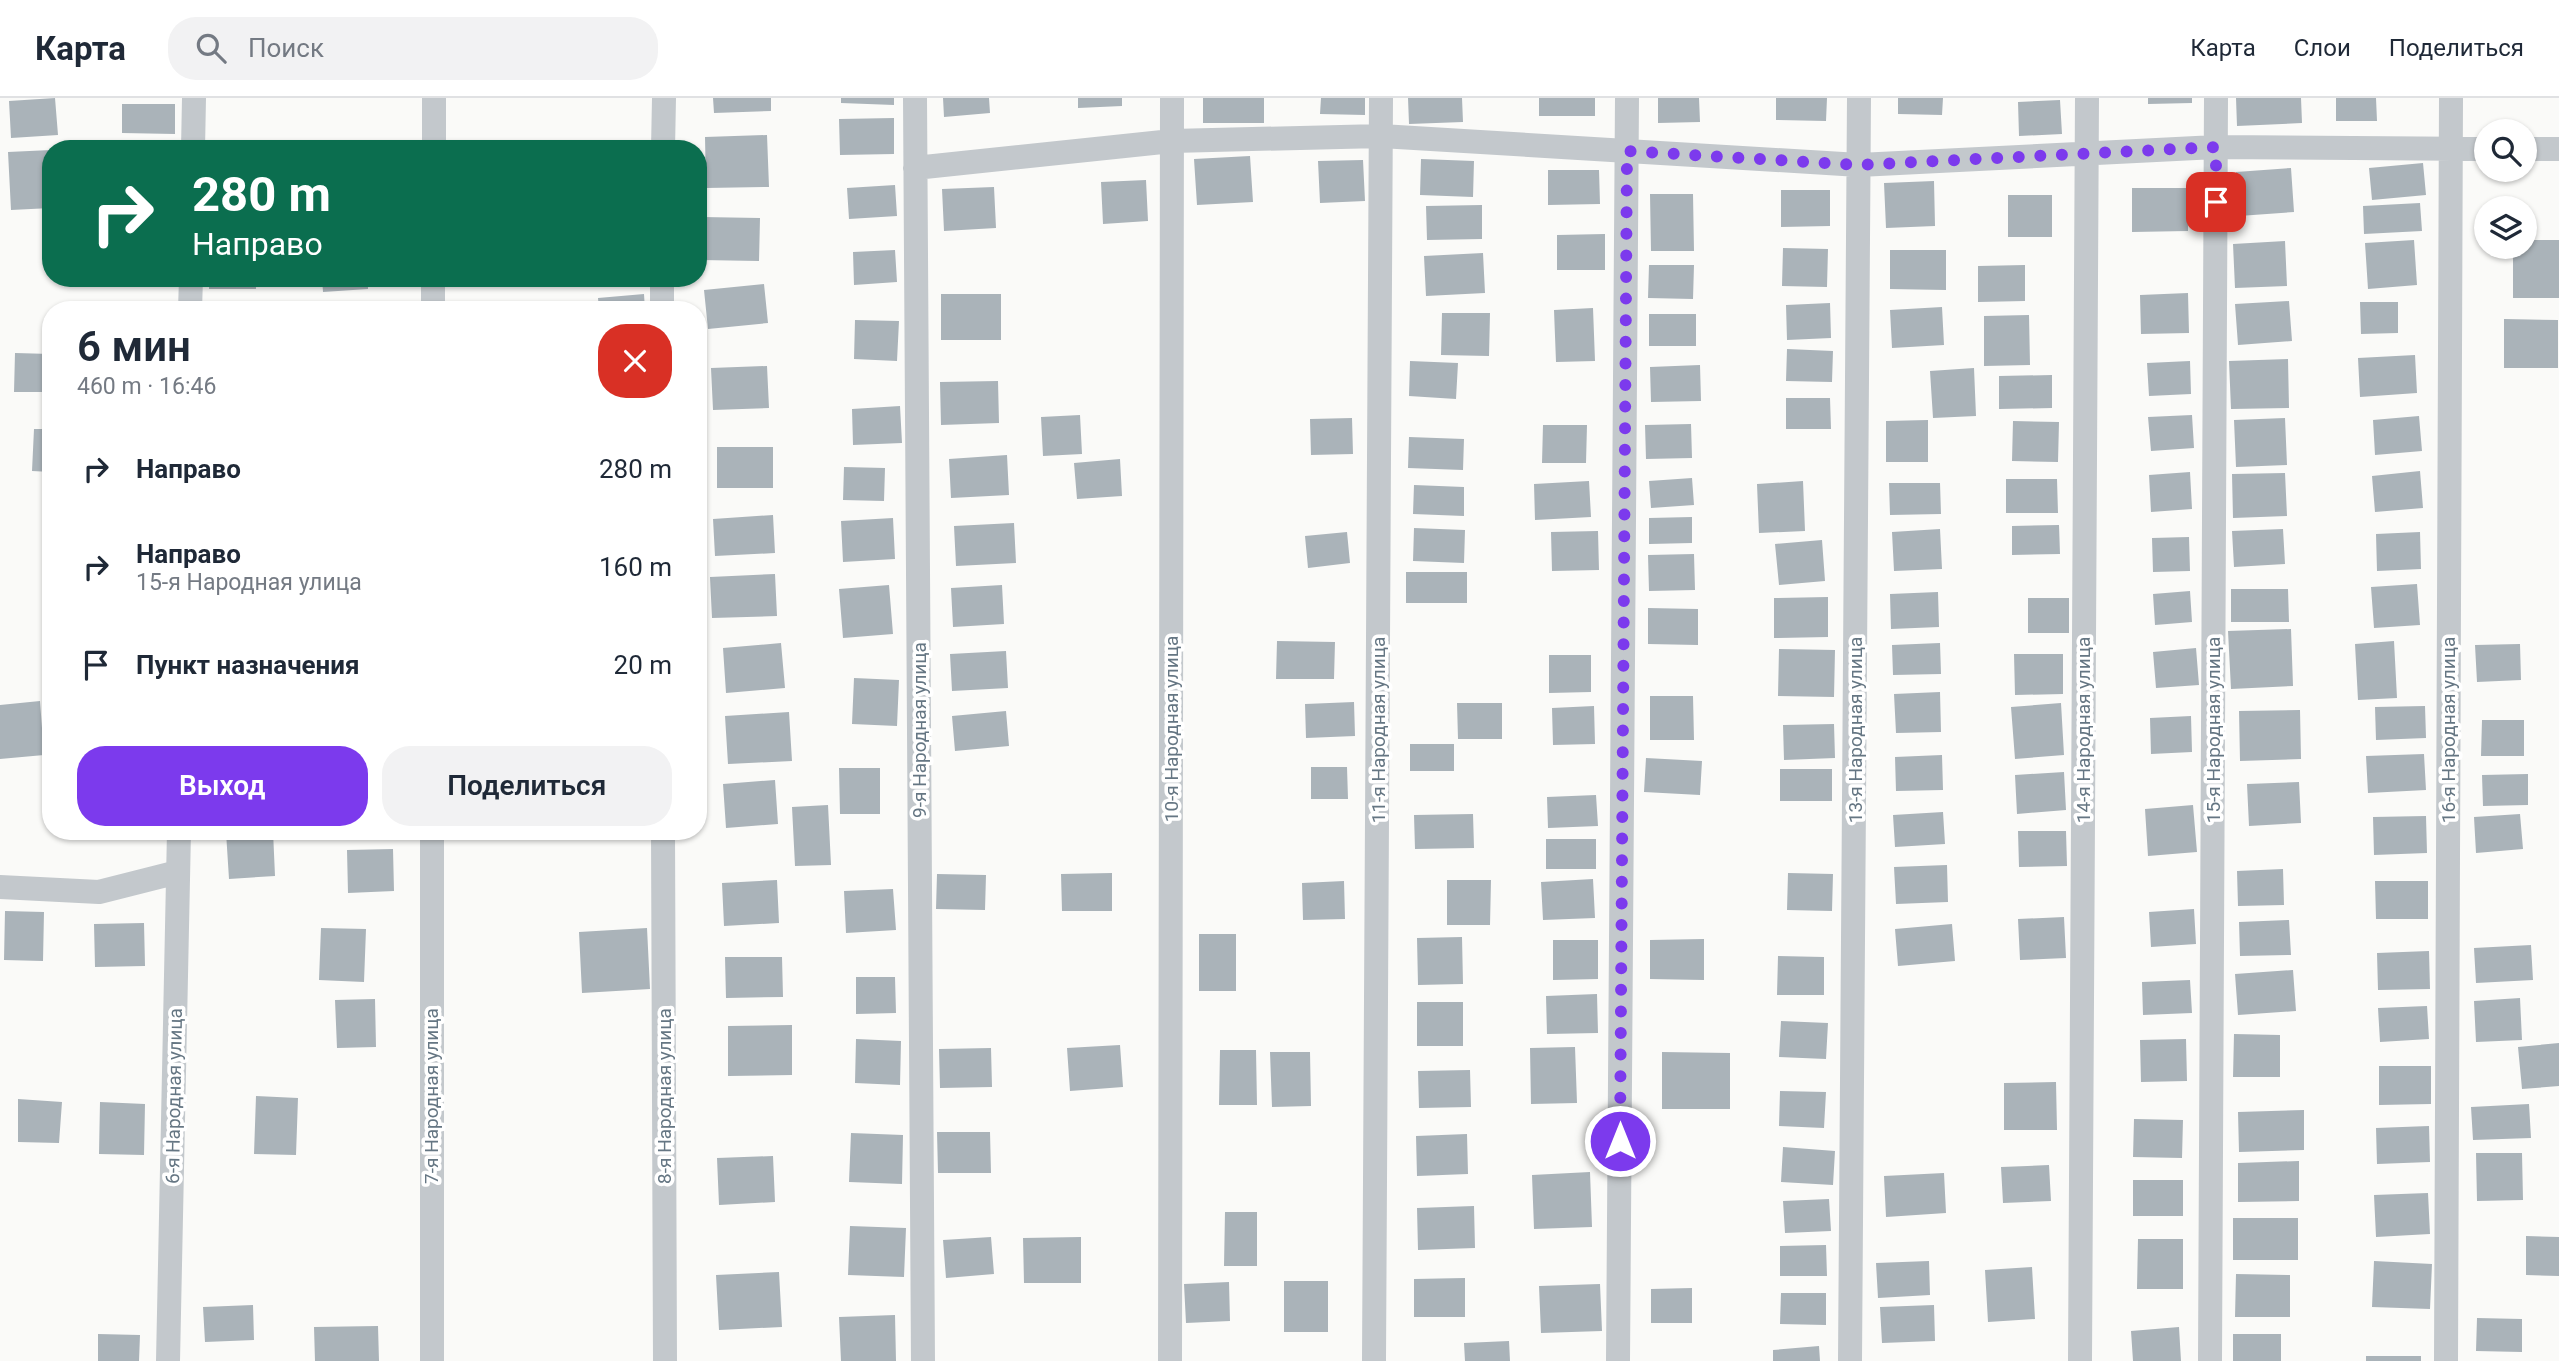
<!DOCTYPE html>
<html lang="ru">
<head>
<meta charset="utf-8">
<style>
  :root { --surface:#fff; --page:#f2f2f3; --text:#1f2937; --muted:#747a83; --line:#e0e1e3; --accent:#7c3aed }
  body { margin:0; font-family:Roboto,sans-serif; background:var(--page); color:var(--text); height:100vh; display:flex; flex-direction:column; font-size:26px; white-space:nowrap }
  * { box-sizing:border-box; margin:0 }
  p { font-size:23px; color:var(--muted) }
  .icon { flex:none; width:38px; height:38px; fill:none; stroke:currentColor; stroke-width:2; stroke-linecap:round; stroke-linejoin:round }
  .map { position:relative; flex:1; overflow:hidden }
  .panel { position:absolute; left:42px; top:203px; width:665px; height:539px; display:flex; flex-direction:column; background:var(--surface); border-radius:28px; box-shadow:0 2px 5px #0004 }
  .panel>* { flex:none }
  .guide { position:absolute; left:42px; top:42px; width:665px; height:147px; border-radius:28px; box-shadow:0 2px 5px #0004; background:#0b6e4f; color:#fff; overflow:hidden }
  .controls { position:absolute; left:2474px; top:21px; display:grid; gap:14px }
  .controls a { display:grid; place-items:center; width:63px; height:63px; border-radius:50%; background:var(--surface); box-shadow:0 2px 5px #0004; font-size:35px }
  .pin { position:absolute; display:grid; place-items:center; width:60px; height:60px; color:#fff; margin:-30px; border-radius:14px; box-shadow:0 4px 10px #0006 }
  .me { position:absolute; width:77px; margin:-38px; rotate:0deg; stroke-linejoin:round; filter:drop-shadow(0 0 5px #0008) }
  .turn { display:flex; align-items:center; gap:24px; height:147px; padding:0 35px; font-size:32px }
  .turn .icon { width:91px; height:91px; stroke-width:2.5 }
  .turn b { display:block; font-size:49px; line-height:60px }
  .round { display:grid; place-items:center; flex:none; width:74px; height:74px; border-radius:28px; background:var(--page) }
  .head { display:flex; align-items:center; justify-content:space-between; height:119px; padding:0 35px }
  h1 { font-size:42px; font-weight:600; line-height:52px }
  .cta { display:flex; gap:14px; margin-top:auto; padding:14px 35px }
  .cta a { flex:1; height:80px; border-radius:28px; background:var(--accent); color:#fff; font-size:28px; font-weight:600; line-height:80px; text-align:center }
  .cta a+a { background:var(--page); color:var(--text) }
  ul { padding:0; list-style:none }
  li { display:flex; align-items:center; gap:21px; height:98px; padding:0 35px }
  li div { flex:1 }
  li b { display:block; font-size:26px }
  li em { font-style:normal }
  header { display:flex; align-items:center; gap:42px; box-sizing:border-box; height:98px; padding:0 35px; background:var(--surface); border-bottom:2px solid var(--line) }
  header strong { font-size:33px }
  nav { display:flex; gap:38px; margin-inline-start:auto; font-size:24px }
  .search { width:490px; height:63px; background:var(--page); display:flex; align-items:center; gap:18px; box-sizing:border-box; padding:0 24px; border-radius:28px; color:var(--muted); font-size:26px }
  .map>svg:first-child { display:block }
  .building { fill:#aab3b9 }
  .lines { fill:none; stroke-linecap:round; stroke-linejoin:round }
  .street { stroke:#c3c8cc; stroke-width:24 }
  .route { stroke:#7c3aed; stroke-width:12; stroke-dasharray:0 21.6 }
  .labels { text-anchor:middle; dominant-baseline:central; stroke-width:7; stroke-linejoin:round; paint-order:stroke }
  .street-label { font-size:19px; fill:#657683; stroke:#fff }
</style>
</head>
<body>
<header>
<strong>Карта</strong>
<div class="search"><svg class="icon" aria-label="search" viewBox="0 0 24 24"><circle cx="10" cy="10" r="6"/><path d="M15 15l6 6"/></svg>Поиск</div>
<nav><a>Карта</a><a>Слои</a><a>Поделиться</a></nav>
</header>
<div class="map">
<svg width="2559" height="1263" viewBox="0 0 2559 1263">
  <rect width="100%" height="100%" fill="#fafaf8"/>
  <!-- building -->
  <path class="building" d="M55 0 58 37 11 40 9 3Z
    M713 0H771V13L714 15Z
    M841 0H894V7L841 5Z
    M943 0H989L990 15 944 19Z
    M1078 0H1122V8L1078 10Z
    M1203 0H1264V25H1203Z
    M1321 0H1365V17L1320 16Z
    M1408 0H1462L1463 24 1409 26Z
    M1539 0H1595V18H1539Z
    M1658 0H1699L1700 24 1658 25Z
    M1776 0H1827L1826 23 1776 22Z
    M1898 0H1943L1942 17 1898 16Z
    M2148 0H2192V5L2148 6Z
    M2236 0H2301L2302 25 2237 28Z
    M2336 0H2376L2377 23H2336Z
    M2060 2 2062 36 2019 38 2018 4Z
    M122 6H175V36L122 35Z
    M894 20V56L840 57 839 21Z
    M767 37 769 89 706 90 705 39Z
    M51 52V110L11 112 8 54Z
    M1250 58 1253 104 1197 107 1194 61Z
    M1421 61 1474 63 1473 99 1420 97Z
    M1363 62 1365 103 1320 105 1318 63Z
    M2423 65 2426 97 2372 102 2369 70Z
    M2291 70 2294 114 2239 118 2236 74Z
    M1548 72H1599L1600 106 1548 107Z
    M1146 82 1148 123 1103 126 1101 84Z
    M1934 83 1935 128 1886 130 1884 85Z
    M895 87 897 118 849 121 847 90Z
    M994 89 996 130 944 133 942 91Z
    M2132 90H2188V133L2132 134Z
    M1781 92H1830V128L1781 129Z
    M1650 96H1693L1694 153H1651Z
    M2008 97H2052V139H2008Z
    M2420 105 2422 133 2364 136 2363 108Z
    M1482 107V141L1427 142 1426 108Z
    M702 119 760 120 759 163 701 162Z
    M1605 136V172H1557V137Z
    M2414 142 2417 187 2368 191 2365 145Z
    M2525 142H2559V200H2513V149H2525Z
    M2285 143 2287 188 2235 190 2233 146Z
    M1783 150 1828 151 1827 189 1782 188Z
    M895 152 897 184 854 187 853 154Z
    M1890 152H1946V192L1890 191Z
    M1483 155 1485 195 1426 198 1424 158Z
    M1649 167H1694L1693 201 1648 200Z
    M2025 167V203L1978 204V168Z
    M209 180H256V191H209Z
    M322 180H368V191L323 194Z
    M764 186 768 225 708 231 704 192Z
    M2188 195 2189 235 2141 236 2140 197Z
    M644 196 645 212H599L598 200Z
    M941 196H1001V242H941Z
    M2289 203 2292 243 2238 247 2235 206Z
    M2360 204H2398V235L2361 236Z
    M1830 205 1831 240 1787 242 1786 207Z
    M1942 209 1944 247 1892 250 1890 212Z
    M1593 210 1595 263 1556 264 1554 212Z
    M1442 215H1490L1489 258 1441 257Z
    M1649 216H1696V248H1649Z
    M2029 217 2030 267 1984 268V218Z
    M2504 221 2558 222V270H2504Z
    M855 222 899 223 897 263 854 261Z
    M1787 251 1833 253 1832 284 1786 283Z
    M15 255 51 256V294H14Z
    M2415 257 2417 295 2360 299 2358 260Z
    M2288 261 2289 310 2231 311 2229 263Z
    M1410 263 1458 265 1456 301 1409 298Z
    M2190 263 2191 296 2149 298 2147 265Z
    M1700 267 1701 303 1651 304 1650 269Z
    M767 268 769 310 713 312 711 270Z
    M1974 270 1976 318 1933 320 1930 273Z
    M2052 277V310L1999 311V278Z
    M998 283 999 325 941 327 940 284Z
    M1786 300H1830L1831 331H1786Z
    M900 308 902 345 853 347 852 311Z
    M1080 317 1082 356 1043 358 1041 319Z
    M2192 317 2194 350 2151 353 2148 319Z
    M2419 318 2422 353 2375 357 2373 322Z
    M1352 320 1353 356 1311 357 1310 321Z
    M2285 320 2287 367 2236 369 2234 322Z
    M1928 322V364H1886V323Z
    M2013 323 2059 324 2058 364 2012 363Z
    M1691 326 1692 360 1646 361 1645 327Z
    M1543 327H1587L1586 365H1542Z
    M34 331H51V374L32 373Z
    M1409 339 1464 341 1463 372 1408 370Z
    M717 349H773V390H717Z
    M1007 357 1009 397 951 400 949 361Z
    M1120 361 1122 398 1077 401 1074 365Z
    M844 369 885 370 884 403 843 402Z
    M2420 373 2423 410 2375 414 2372 378Z
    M2190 374 2192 411 2151 414 2149 377Z
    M2285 375 2287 418 2233 420 2232 376Z
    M1692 380 1694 407 1651 410 1649 383Z
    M2006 381H2057L2058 415H2006Z
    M1589 383 1591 419 1535 422 1534 386Z
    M1803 383 1805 433 1759 435 1757 386Z
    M1889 385H1940L1941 416 1890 417Z
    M1414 387 1464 389V418L1413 416Z
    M773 417 775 455 715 458 713 421Z
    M1692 419V445L1649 446V420Z
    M893 420 895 461 843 464 841 423Z
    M1014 425 1016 465 956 468 954 428Z
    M2059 427 2060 456 2012 457V428Z
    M1414 430 1465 432 1464 465 1413 463Z
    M1940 431 1942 471 1894 473 1892 434Z
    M2283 431 2285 466 2234 469 2232 433Z
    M1598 433 1599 472 1552 473 1551 434Z
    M1347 434 1350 465 1308 470 1305 438Z
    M2420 434 2421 471 2377 473 2376 436Z
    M2189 439 2190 473 2153 474 2152 440Z
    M1822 442 1825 483 1779 487 1775 446Z
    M1694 456 1695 492 1649 493 1648 457Z
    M1406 474H1467V505H1406Z
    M775 476 777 518 712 520 710 479Z
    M2417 486 2420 527 2374 530 2371 489Z
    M889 487 893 536 843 540 839 491Z
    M1002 487 1004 526 953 529 951 490Z
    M2231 491H2288L2289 524H2231Z
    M2190 493 2192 524 2155 527 2153 496Z
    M1938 494 1939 529 1891 531 1890 496Z
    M1828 499V539L1774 540V500Z
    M2028 500H2069V535H2028Z
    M1648 510 1698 511V547L1648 546Z
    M2291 531 2293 588 2231 591 2228 533Z
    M1277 543 1335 544 1334 581H1276Z
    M2394 543 2397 600 2358 602 2355 546Z
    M781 545 785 590 726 595 723 550Z
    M1940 545 1941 576 1893 577 1892 547Z
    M2520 546 2521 582 2477 584 2475 547Z
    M2196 550 2199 587 2156 590 2153 554Z
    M1779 551 1835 552 1834 599 1778 598Z
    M1006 553 1008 590 952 593 950 556Z
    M2014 556H2063V596L2015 597Z
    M1549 557H1591V594L1549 595Z
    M854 580 899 582 897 628 852 626Z
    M1940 594 1941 634 1896 635 1894 596Z
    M1650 598H1693L1694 642H1650Z
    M40 603 44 657 0 661V607Z
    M1354 604 1355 638 1306 640 1305 606Z
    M1457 605H1502V641H1458Z
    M2061 605 2064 657 2015 661 2011 609Z
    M1594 608 1595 646 1553 647 1552 610Z
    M2425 608 2426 640 2376 642 2375 609Z
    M2300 612 2301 661 2240 663 2239 613Z
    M1006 613 1009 648 955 653 952 618Z
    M789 614 792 663 728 666 725 618Z
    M2191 618 2192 654 2151 656 2150 620Z
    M2482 622H2524V658H2481Z
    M1834 626 1835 660 1784 662 1783 627Z
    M1410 646H1454V673H1410Z
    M2424 656 2426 692 2368 695 2366 658Z
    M1942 657 1943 692 1896 693 1895 659Z
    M1646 660 1702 663 1700 697 1644 694Z
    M1311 669H1347L1348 701H1311Z
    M839 670H880V716H840Z
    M1780 671H1832V703H1780Z
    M2064 674 2066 712 2017 716 2015 677Z
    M2528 676V707L2483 708 2482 677Z
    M775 682 778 726 726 730 723 686Z
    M2299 684 2301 725 2249 728 2247 686Z
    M1596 697 1598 728 1548 730 1547 699Z
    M828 707 831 767 795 768 792 709Z
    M2193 707 2197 754 2148 758 2145 711Z
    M1943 714 1945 746 1895 749 1893 717Z
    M1473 716 1474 750 1415 751 1414 717Z
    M2520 716 2523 751 2476 755 2474 719Z
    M2426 718 2427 755 2374 757 2373 719Z
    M273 733 275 778 229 781 226 734Z
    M2018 733H2066L2067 768 2019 769Z
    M1546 741H1596V771H1546Z
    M393 751 394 793 348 795 347 752Z
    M1947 767 1948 804 1896 806 1894 769Z
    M2283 771 2284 807 2238 808 2237 773Z
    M1112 775V813H1062L1061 776Z
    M1788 775 1833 776 1832 813 1787 812Z
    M937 776 986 777 985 812 936 811Z
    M1593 781 1595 820 1543 822 1541 784Z
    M777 782 779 825 724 828 722 785Z
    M1447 782H1491L1490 827H1447Z
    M1344 783 1345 821 1303 822 1302 785Z
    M2375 783H2428V821H2376Z
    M893 791 896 832 846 835 844 793Z
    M2194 811 2196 846 2151 849 2149 814Z
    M5 813 44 814 43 863 4 862Z
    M2064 819 2066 860 2020 862 2018 821Z
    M2289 822 2291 857 2240 858 2239 824Z
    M144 825 145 868 95 869 94 826Z
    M1952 826 1955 863 1898 868 1895 831Z
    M321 830 366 831 364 884 319 882Z
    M647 830 650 891 582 895 579 834Z
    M1199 836H1236V893H1199Z
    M1462 839 1463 886 1418 887 1417 840Z
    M1704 841V882L1650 881V842Z
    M1553 842H1598V881L1553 882Z
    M2531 847 2533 882 2476 885 2474 850Z
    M2429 853 2430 891 2378 892 2377 855Z
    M1778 858 1824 859V897H1777Z
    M725 859H782L783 899 726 900Z
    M2293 872 2296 913 2238 917 2235 876Z
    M856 879H895L896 915 856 916Z
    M2190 882 2192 915 2143 917 2142 884Z
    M1597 896 1598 935 1547 936 1546 898Z
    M2520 900 2522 942 2476 944 2474 903Z
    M375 901 376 949 337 950 335 902Z
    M1417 904H1463V948H1417Z
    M2427 908 2429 941 2380 944 2378 910Z
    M1781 923 1828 925 1826 961 1779 959Z
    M792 927V977L728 978V928Z
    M2234 936 2280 937V979H2233Z
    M856 941 901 943 900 987 855 985Z
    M2186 941 2187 983 2141 984 2140 942Z
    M2559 945V988L2522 991 2518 949Z
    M1120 947 1123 989 1070 993 1067 950Z
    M1575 949 1577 1005 1531 1006 1530 950Z
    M991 950 992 989 940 990 939 951Z
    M1220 952H1256L1257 1007H1219Z
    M1270 954H1310L1311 1008 1272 1009Z
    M1662 954 1730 955V1011H1662Z
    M2379 968H2431V1006L2379 1007Z
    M1470 972 1471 1009 1419 1010 1418 973Z
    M2056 984 2057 1032H2004V985Z
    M1780 993 1826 994 1824 1030 1779 1028Z
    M256 998 298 1000 296 1057 254 1056Z
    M18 1001 62 1004 59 1045 18 1044Z
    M100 1004 145 1006 144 1057 99 1056Z
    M2529 1006 2531 1040 2473 1042 2471 1009Z
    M2304 1012V1052L2239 1054 2238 1014Z
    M2134 1021 2183 1022 2182 1060 2133 1059Z
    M2429 1028 2430 1064 2377 1066 2376 1030Z
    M937 1034H990L991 1075H938Z
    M851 1035 903 1037 902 1086 849 1084Z
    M1467 1036 1468 1076 1417 1078 1416 1038Z
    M1783 1049 1835 1053 1833 1087 1781 1084Z
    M2476 1055H2522L2523 1102 2477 1103Z
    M773 1058 775 1104 719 1107 717 1060Z
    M2299 1063V1103L2238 1104V1065Z
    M2049 1067 2051 1103 2003 1105 2001 1069Z
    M1590 1074 1592 1129 1534 1131 1532 1077Z
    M1944 1075 1946 1115 1886 1119 1884 1078Z
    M2133 1082H2183V1118H2133Z
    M2428 1095 2430 1136 2376 1139 2374 1097Z
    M1829 1101 1831 1133 1785 1135 1783 1103Z
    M1474 1108 1475 1150 1418 1152 1417 1110Z
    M1225 1114H1257V1168H1224Z
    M2233 1120H2298V1162H2233Z
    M850 1128 906 1130 904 1179 848 1177Z
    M2526 1138 2559 1139V1178L2526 1177Z
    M991 1139 994 1176 946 1180 943 1142Z
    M1081 1139V1185H1024L1023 1140Z
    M2138 1141H2183V1191H2137Z
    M1826 1147 1827 1178H1780V1148Z
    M1929 1163 1930 1197 1878 1200 1876 1165Z
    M2374 1163 2432 1166 2430 1211 2372 1209Z
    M2032 1169 2035 1221 1988 1224 1985 1172Z
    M779 1174 782 1229 719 1232 716 1177Z
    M2236 1176 2290 1177V1219H2235Z
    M1465 1180V1219H1414V1181Z
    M1284 1183H1328V1234H1284Z
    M1229 1184 1230 1223 1186 1225 1184 1186Z
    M1600 1186 1602 1233 1541 1235 1539 1188Z
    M1692 1190V1225H1651V1191Z
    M1781 1195H1826V1227L1780 1226Z
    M253 1207 254 1242 205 1244 203 1209Z
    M1934 1207 1935 1243 1882 1245 1880 1209Z
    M895 1217 896 1263H841L839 1219Z
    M2477 1220 2522 1221V1254L2476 1253Z
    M378 1228 379 1263H315L314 1229Z
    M2179 1229 2181 1263H2133L2131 1233Z
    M98 1236 140 1237 139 1263H98Z
    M2233 1236H2281V1263H2233Z
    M1509 1243 1510 1263H1465L1464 1245Z
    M1819 1248 1820 1263H1773V1252Z
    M2366 1258H2421V1263H2366Z"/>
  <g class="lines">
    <!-- street -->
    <path class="street" d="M915 0 923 1263
      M193 51 194 0
      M434 51V0
      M663 51 664 0
      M2525 51H2559
      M915 70 1172 43 1381 38 1859 67 2216 49 2487 51
      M662 180V212
      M190 212 191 180
      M433 212V180
      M432 733V1263
      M663 733 665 1263
      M0 789 99 794 178 774
      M168 1263 179 733
      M1170 1263 1172 0
      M1374 1263 1381 0
      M1618 1263 1627 0
      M1850 1263 1859 0
      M2080 1263 2087 0
      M2210 1263 2216 0
      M2446 1263 2451 0"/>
  </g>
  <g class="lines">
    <!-- route -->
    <path class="route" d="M1620 1043 1627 53 1858 67 2216 49V104"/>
  </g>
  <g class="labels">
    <!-- street labels -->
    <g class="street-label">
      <text transform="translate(1171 631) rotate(-90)">10-я Народная улица</text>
      <text transform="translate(919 632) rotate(-90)">9-я Народная улица</text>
      <text transform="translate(1378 632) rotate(-90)">11-я Народная улица</text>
      <text transform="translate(1855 632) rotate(-90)">13-я Народная улица</text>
      <text transform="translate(2083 632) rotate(-90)">14-я Народная улица</text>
      <text transform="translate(2213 632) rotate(-90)">15-я Народная улица</text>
      <text transform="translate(2448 632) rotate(-90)">16-я Народная улица</text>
      <text transform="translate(174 998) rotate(-89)">6-я Народная улица</text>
      <text transform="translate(431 998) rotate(-90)">7-я Народная улица</text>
      <text transform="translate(664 998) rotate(-90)">8-я Народная улица</text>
    </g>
  </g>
</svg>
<div class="controls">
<a><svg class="icon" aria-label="search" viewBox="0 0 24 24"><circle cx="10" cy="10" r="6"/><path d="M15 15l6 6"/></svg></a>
<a><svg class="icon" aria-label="layers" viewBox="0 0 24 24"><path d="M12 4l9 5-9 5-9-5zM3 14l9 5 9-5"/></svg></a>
</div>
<div class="pin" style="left:2216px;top:104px;background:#d93025"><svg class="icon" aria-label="arrive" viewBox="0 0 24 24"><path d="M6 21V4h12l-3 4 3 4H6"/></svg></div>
<svg class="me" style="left:1620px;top:1043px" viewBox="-20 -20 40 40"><circle r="17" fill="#7c3aed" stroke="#fff" stroke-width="3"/><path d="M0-11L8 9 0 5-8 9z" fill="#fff"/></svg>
<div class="guide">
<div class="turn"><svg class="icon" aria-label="right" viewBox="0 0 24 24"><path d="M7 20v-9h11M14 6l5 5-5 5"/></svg><div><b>280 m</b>Направо</div></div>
</div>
<section class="panel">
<div class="head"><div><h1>6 мин</h1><p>460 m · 16:46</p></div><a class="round" style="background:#d93025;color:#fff"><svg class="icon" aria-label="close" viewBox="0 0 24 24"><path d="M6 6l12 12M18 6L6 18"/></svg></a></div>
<ul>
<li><svg class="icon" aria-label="right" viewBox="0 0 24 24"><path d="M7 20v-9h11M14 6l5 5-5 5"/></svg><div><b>Направо</b></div><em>280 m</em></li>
<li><svg class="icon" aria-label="right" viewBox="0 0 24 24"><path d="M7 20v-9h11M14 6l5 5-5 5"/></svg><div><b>Направо</b><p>15-я Народная улица</p></div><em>160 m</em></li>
<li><svg class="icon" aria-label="arrive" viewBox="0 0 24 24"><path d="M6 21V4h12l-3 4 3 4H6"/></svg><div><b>Пункт назначения</b></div><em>20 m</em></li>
</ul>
<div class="cta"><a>Выход</a><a>Поделиться</a></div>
</section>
</div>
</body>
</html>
